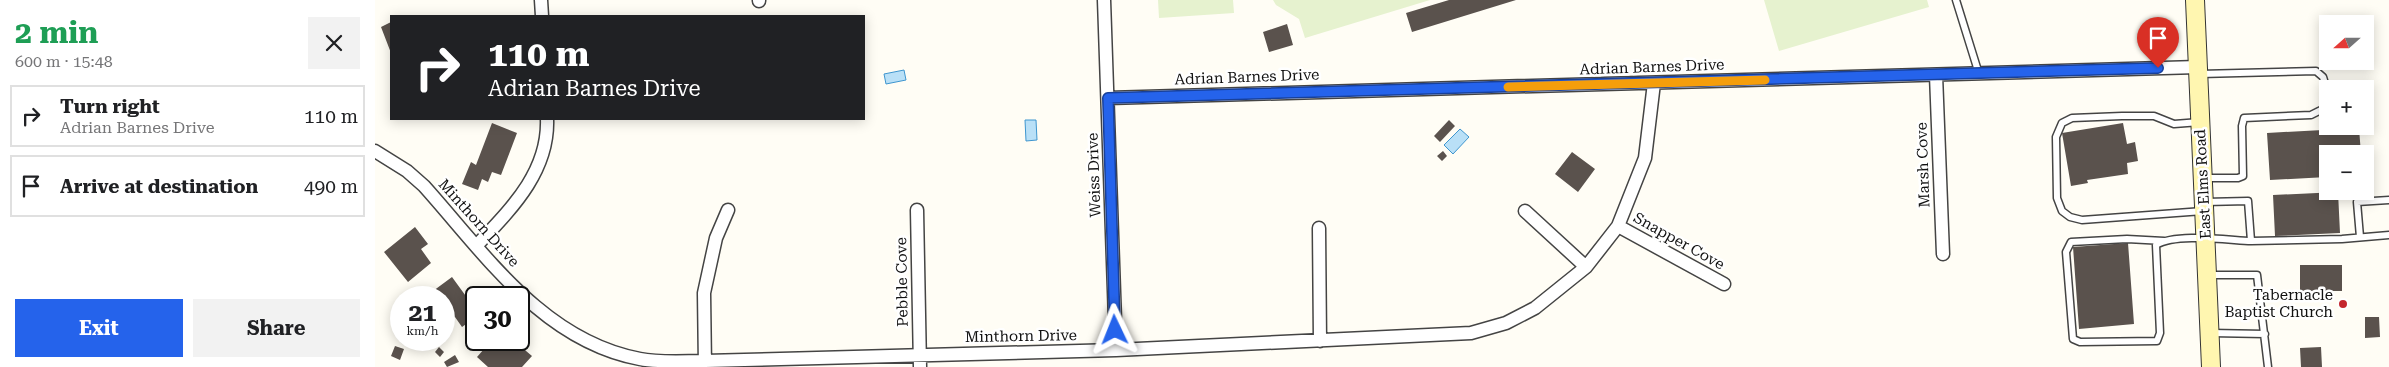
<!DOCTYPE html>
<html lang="en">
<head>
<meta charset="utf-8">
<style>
  :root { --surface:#fff; --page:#f2f2f2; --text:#202124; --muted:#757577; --line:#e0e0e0; --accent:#2563eb }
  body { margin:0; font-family:"Roboto Serif",serif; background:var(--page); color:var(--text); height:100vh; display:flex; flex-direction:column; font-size:19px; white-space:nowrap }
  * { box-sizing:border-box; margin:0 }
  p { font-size:16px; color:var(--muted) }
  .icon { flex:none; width:28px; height:28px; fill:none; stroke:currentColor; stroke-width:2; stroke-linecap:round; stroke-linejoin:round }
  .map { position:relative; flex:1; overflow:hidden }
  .side { display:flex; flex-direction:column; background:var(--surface); width:375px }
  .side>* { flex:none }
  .banner { position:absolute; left:15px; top:15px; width:475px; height:105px; border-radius:0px; box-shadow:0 2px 12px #0003; background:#202124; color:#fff; overflow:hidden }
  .needle { width:32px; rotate:249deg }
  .buttons { position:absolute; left:1944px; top:15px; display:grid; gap:10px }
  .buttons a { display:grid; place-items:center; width:55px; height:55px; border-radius:0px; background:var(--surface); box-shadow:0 2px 12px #0003; font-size:25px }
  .speed { position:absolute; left:15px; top:286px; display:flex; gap:10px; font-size:25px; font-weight:700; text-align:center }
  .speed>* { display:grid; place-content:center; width:65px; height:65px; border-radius:50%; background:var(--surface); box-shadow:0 2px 12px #0003; line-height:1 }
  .speed small { font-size:12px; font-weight:400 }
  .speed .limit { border:2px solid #111; border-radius:8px; background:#fff; color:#111 }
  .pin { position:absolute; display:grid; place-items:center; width:42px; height:42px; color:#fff; margin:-51px -21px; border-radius:50% 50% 50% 0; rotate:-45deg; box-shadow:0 0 5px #0007 }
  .pin .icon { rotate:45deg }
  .me { position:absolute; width:55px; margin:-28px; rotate:358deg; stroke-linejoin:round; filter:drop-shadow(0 0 4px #0008) }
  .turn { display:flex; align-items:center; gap:18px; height:105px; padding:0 15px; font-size:22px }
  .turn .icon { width:65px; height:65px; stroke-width:2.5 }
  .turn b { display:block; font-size:35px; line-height:42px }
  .round { display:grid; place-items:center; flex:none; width:52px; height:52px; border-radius:0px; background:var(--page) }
  .summary { display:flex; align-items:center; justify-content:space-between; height:85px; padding:0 15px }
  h1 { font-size:30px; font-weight:700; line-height:38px; color:#1e9e55 }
  .cta { display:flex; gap:10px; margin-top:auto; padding:10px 15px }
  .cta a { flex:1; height:58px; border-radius:0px; background:var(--accent); color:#fff; font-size:20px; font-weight:700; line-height:58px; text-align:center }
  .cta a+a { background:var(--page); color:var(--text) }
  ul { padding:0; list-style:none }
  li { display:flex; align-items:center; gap:15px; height:62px; margin:0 10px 8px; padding:0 5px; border:2px solid var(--line); border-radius:0px }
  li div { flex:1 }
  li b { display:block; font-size:19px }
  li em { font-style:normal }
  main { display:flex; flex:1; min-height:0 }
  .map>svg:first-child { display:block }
  .pitch { fill:#e6f2cf }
  .water { fill:#b9e0f7; stroke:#3f96cf }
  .building { fill:#5a524d }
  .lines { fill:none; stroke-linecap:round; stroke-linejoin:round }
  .service-casing { stroke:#444; stroke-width:9 }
  .minor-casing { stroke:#444; stroke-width:15 }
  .secondary-casing { stroke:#333; stroke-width:20 }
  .service { stroke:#fff; stroke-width:6 }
  .minor { stroke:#fff; stroke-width:12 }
  .secondary { stroke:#fff6b0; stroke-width:18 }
  .route-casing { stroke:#184099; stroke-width:12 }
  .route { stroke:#2563eb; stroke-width:9 }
  .slow { stroke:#f59e0b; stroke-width:9 }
  .poi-dot { fill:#c4262e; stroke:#fff; stroke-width:2 }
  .labels { text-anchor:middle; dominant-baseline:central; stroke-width:5; stroke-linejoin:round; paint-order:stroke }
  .street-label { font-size:15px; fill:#111; stroke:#fff }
  .poi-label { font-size:15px; fill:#111; stroke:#fff; text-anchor:end }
</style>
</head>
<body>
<main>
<section class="side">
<div class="summary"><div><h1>2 min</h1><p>600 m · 15:48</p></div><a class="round"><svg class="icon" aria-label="close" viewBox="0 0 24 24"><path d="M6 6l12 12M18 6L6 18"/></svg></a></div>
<ul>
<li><svg class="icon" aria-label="right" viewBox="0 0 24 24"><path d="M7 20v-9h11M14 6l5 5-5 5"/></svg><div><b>Turn right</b><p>Adrian Barnes Drive</p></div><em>110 m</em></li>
<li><svg class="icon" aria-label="arrive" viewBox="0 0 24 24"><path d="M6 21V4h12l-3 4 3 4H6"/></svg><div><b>Arrive at destination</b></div><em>490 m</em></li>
</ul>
<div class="cta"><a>Exit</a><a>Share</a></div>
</section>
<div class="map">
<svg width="2014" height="367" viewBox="0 0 2014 367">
  <rect width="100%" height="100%" fill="#fffdf5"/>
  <!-- pitch -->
  <path class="pitch" d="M783 0H858L859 13 784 18Z
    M898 0H1055L930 38 924 19 901 5Z
    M1389 0H1552L1554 7 1404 51Z"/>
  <!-- water -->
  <path class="water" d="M529 70 531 80 511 84 509 74Z
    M650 120H661L662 140 651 141Z
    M1085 129 1094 137 1078 154 1069 145Z"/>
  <!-- building -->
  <path class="building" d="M1074 0H1141L1037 32 1031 13Z
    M16 22V53L6 27Z
    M912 24 918 45 894 52 888 32Z
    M1074 120 1080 126 1065 142 1059 136Z
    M117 123 142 133 126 175 117 172 113 182 107 179 103 190 87 184 96 162 101 165Z
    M1748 123 1752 144 1760 142 1763 161 1752 163 1753 174 1712 180 1713 183 1696 186 1687 133Z
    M1984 128 1986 154H1952V177L1895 180 1892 133Z
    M1068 151 1072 156 1067 161 1062 156Z
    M1197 152 1220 169 1203 192 1180 174Z
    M1963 192 1965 233 1900 236 1898 195Z
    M40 227 53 244 46 249 56 263 33 282 9 252Z
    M1753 243 1759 324 1704 329 1698 247Z
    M1925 265H1967V291H1925Z
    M77 277 101 310V317L87 327 80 317 74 321 69 313V298H57L54 294Z
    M1990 317H2004L2005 337 1990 338Z
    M117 340H138L157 356 147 367H113L102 357Z
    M20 346 29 349 25 360 16 356Z
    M64 347 69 352 65 357 60 352Z
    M1946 347 1947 367H1926L1925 348Z
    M80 355 84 362 72 367 69 362Z"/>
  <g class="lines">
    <!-- service casing -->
    <g class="service-casing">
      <path id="service" d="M1581 0 1604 74
        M1825 74 1941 71 1948 77 1952 90
        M1825 122 1799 124 1779 116H1747L1697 118 1687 123 1681 137 1682 198 1687 211 1695 217 1707 220 1828 211
        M1830 178H1863L1868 176 1867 126 1869 118 1936 115 1948 109 1952 98
        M1985 237 1982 202 2014 200
        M1789 241 1752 239 1696 242 1691 252 1698 339 1705 342 1782 341 1785 333 1781 245C1801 233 1852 240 1876 241L1873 201 1830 202
        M1876 241 1967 239 2014 235
        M1833 275H1882L1893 367
        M1836 333 1890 334"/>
    </g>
    <!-- minor casing -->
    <g class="minor-casing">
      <path id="minor" d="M166 0 167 16
        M384 0V1
        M729 0 741 350
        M1561 75 1568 254
        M733 98 1823 67
        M0 151 32 171 49 186C110 254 168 341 265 359 285 363 309 361 330 361L741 350 1096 333 1131 323 1160 308 1211 267 1243 226 1270 158 1279 83
        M542 210 545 367
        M1150 211 1211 267
        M1243 226 1349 284
        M944 228 945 341
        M102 245C136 209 174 172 172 119
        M330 367 329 293 341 238 353 210"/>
    </g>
    <!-- secondary casing -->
    <g class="secondary-casing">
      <path id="secondary" d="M1820 0 1836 367"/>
    </g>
    <!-- service -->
    <use href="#service" class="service"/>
    <!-- minor -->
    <use href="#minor" class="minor"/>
    <!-- secondary -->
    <use href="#secondary" class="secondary"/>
  </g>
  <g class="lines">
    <!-- route casing -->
    <g class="route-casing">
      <path id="route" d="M740 330 733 98 1783 68"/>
    </g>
    <!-- route -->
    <use href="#route" class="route"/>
    <!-- slow -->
    <path class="slow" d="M1133 87 1390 80"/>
  </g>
  <!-- markers -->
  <circle class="poi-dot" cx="1968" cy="304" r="5"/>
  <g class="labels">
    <!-- street labels -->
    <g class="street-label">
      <text transform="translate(1277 67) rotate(-2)">Adrian Barnes Drive</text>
      <text transform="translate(872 77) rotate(-2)">Adrian Barnes Drive</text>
      <text transform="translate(1548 165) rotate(-92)">Marsh Cove</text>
      <text transform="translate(719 175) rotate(-92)">Weiss Drive</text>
      <text transform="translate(1828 184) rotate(-93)">East Elms Road</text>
      <text transform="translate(104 223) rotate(48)">Minthorn Drive</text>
      <text transform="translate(1304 241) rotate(29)">Snapper Cove</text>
      <text transform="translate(527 282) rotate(-91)">Pebble Cove</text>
      <text transform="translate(646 336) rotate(-1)">Minthorn Drive</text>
    </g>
    <!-- poi labels -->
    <g class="poi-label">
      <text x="1958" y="295">Tabernacle<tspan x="1958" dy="17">Baptist Church</tspan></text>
    </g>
  </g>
</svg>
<div class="buttons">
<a><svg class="needle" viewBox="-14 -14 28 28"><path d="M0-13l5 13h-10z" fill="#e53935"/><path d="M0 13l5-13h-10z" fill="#757577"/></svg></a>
<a>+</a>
<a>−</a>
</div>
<div class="speed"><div>21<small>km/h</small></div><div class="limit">30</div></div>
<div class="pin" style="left:1783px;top:68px;background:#d93025"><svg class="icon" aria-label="arrive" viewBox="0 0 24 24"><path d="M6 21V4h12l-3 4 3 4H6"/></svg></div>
<svg class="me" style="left:740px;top:330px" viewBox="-20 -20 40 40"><path d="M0-17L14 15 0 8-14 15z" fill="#2563eb" stroke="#fff" stroke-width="4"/></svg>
<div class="banner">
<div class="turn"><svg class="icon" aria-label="right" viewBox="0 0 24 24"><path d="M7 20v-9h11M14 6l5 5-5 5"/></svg><div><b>110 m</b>Adrian Barnes Drive</div></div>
</div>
</div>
</main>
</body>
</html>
